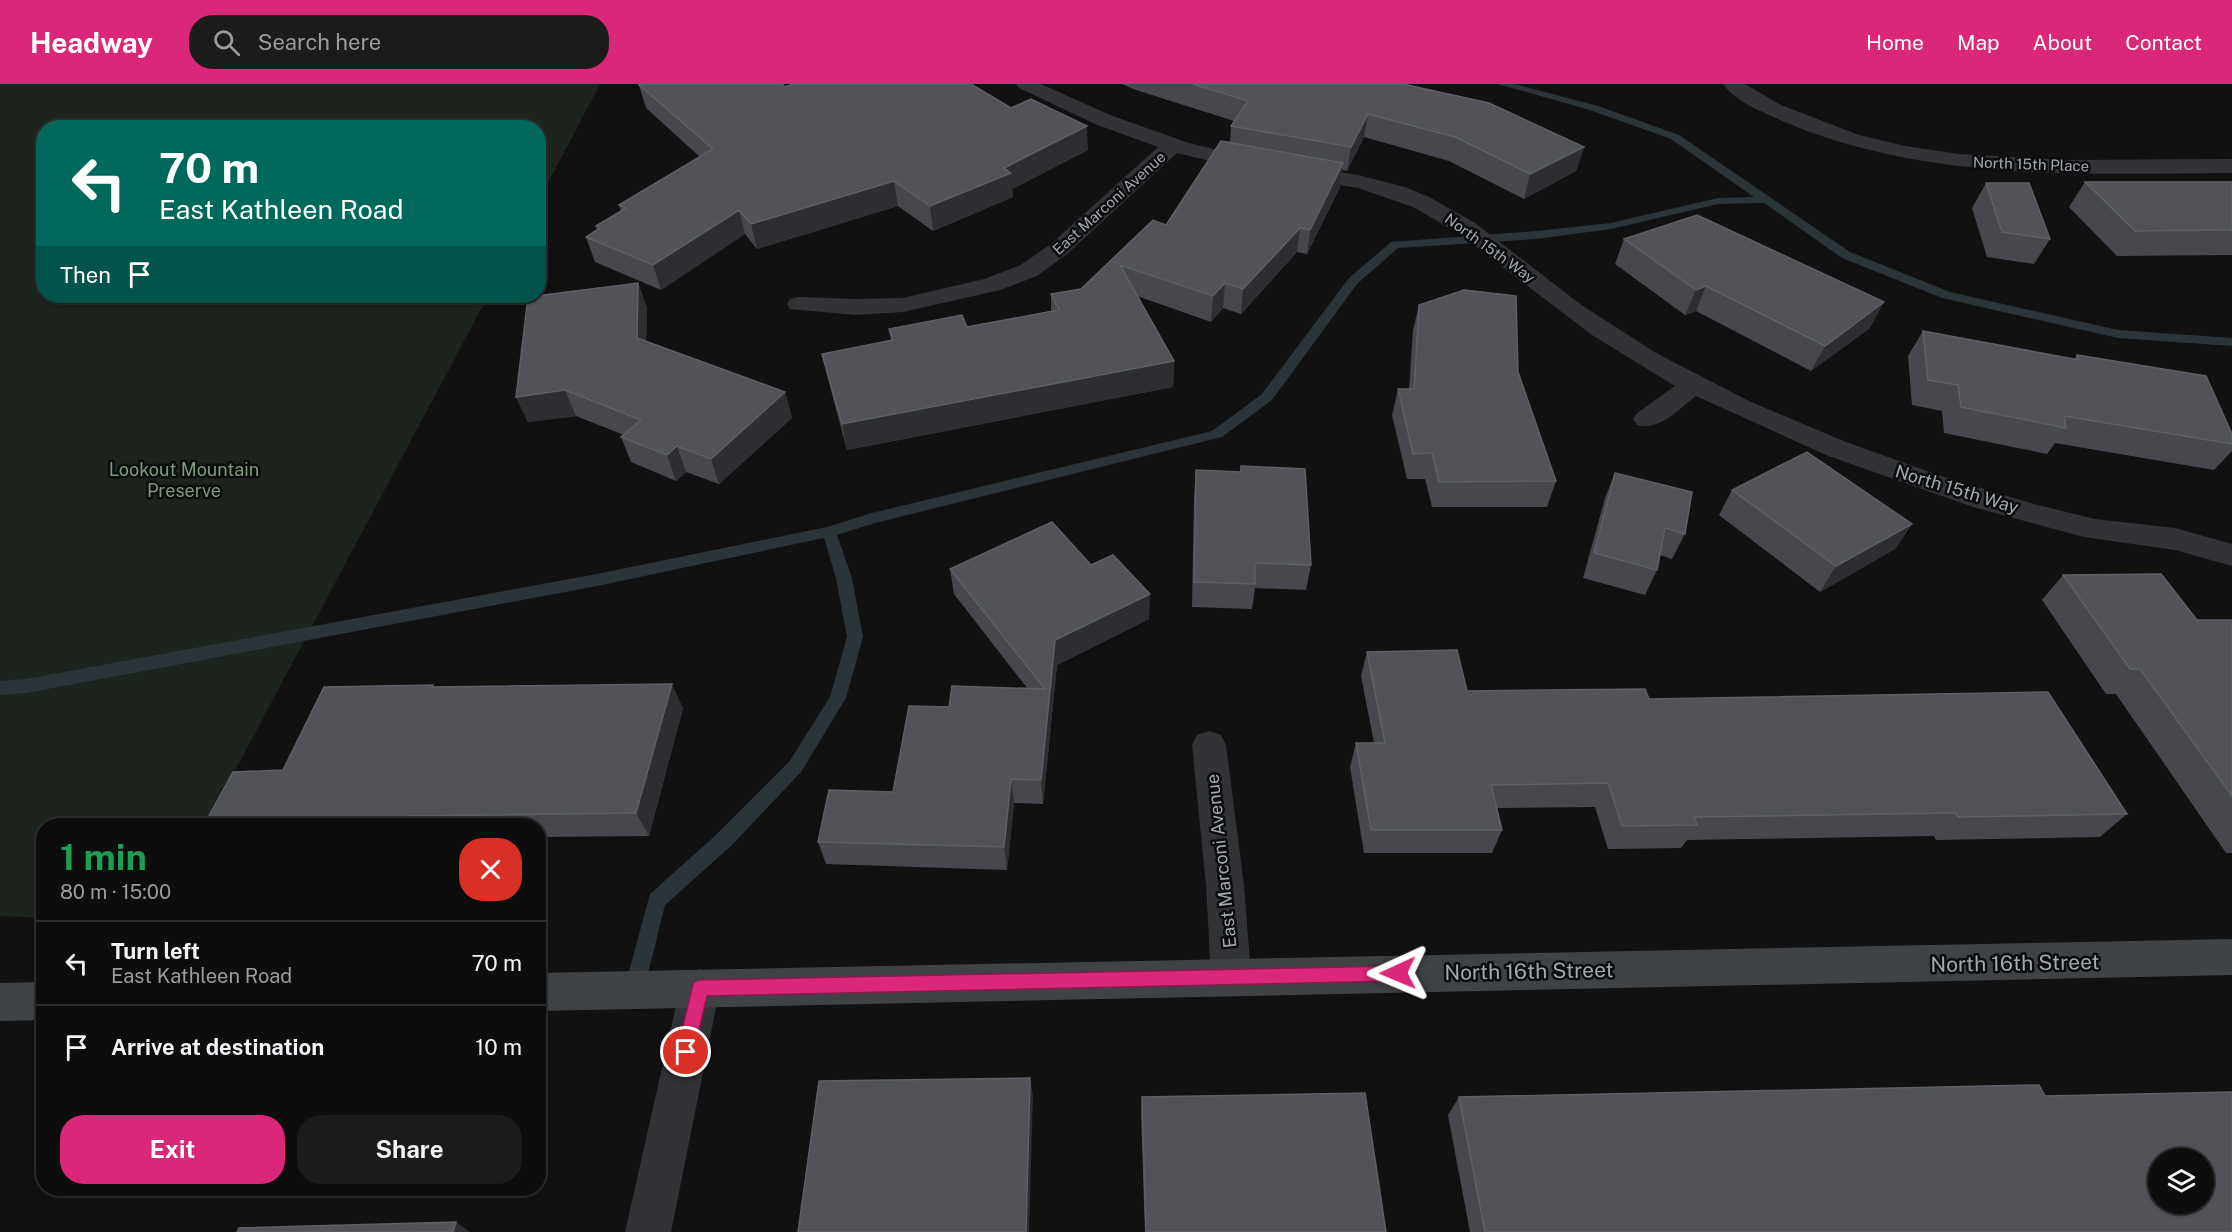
<!DOCTYPE html>
<html lang="en">
<head>
<meta charset="utf-8">
<style>
  :root { --surface:#0d0d0e; --page:#1b1b1c; --text:#f1f3f6; --muted:#9a9c9e; --line:#2d2d2e; --accent:#db2777 }
  body { margin:0; font-family:"Public Sans",sans-serif; background:var(--page); color:var(--text); height:100vh; display:flex; flex-direction:column; font-size:22px; white-space:nowrap }
  * { box-sizing:border-box; margin:0 }
  p { font-size:20px; color:var(--muted) }
  .icon { flex:none; width:33px; height:33px; fill:none; stroke:currentColor; stroke-width:2; stroke-linecap:round; stroke-linejoin:round }
  .map { position:relative; flex:1; overflow:hidden }
  .panel { position:absolute; left:36px; top:734px; width:510px; height:378px; display:flex; flex-direction:column; background:var(--surface); border-radius:24px; box-shadow:0 2px 4px #0004,0 0 0 2px var(--line) }
  .panel>* { flex:none }
  .guide { position:absolute; left:36px; top:36px; width:510px; height:183px; border-radius:24px; box-shadow:0 2px 4px #0004,0 0 0 2px var(--line); background:#00695c; color:#fff; overflow:hidden }
  .buttons { position:absolute; left:2148px; top:1064px; display:grid; gap:12px }
  .buttons a { display:grid; place-items:center; width:66px; height:66px; border-radius:50%; background:var(--surface); box-shadow:0 2px 4px #0004,0 0 0 2px var(--line); font-size:30px }
  .pin { position:absolute; display:grid; place-items:center; width:51px; height:51px; color:#fff; margin:-26px; border:3px solid #fff; border-radius:50%; box-shadow:0 2px 6px #0007 }
  .me { position:absolute; width:66px; margin:-33px; rotate:269deg; stroke-linejoin:round; filter:drop-shadow(0 0 4px #0008) }
  .turn { display:flex; align-items:center; gap:21px; height:126px; padding:0 24px; font-size:27px }
  .turn .icon { width:78px; height:78px; stroke-width:2.5 }
  .turn b { display:block; font-size:42px; line-height:51px }
  .then { display:flex; align-items:center; height:57px; padding:0 24px; background:#0003; gap:12px; font-size:22px }
  .round { display:grid; place-items:center; flex:none; width:63px; height:63px; border-radius:24px; background:var(--page) }
  .headline { display:flex; align-items:center; justify-content:space-between; height:102px; padding:0 24px }
  h1 { font-size:36px; font-weight:700; line-height:45px; color:#1e9e55 }
  .cta { display:flex; gap:12px; margin-top:auto; padding:12px 24px }
  .cta a { flex:1; height:69px; border-radius:24px; background:var(--accent); color:#fff; font-size:24px; font-weight:700; line-height:69px; text-align:center }
  .cta a+a { background:var(--page); color:var(--text) }
  ul { padding:0; list-style:none }
  li { display:flex; align-items:center; gap:18px; height:84px; padding:0 24px; border-top:2px solid var(--line) }
  li div { flex:1 }
  li b { display:block; font-size:22px }
  li em { font-style:normal }
  header { display:flex; align-items:center; gap:36px; box-sizing:border-box; height:84px; padding:0 30px; background:var(--accent); color:#fff }
  header strong { font-size:28px }
  nav { display:flex; gap:33px; margin-inline-start:auto; font-size:21px }
  .search { width:420px; height:54px; background:var(--page); display:flex; align-items:center; gap:15px; box-sizing:border-box; padding:0 21px; border-radius:24px; color:var(--muted); font-size:22px }
  .map>svg:first-child { display:block }
  .green { fill:#1d241d }
  .lines { fill:none; stroke-linecap:round; stroke-linejoin:round }
  .stream { fill:#2b3539; fill-rule:evenodd }
  .street { fill:#323337; fill-rule:evenodd }
  .secondary { fill:#404346; fill-rule:evenodd }
  .wall { fill:#47484d }
  .shaded-wall { fill:#2d2e31 }
  .building { fill:#515358; stroke:#5e6066; stroke-width:1.5; fill-rule:evenodd }
  .route { fill:#db2777; stroke:#8e194d; stroke-width:1.5 }
  .labels { text-anchor:middle; dominant-baseline:central; stroke-width:5; stroke-linejoin:round; paint-order:stroke }
  .far-street-label { font-size:15px; fill:#a3a9b2; stroke:#0c0c0d }
  .park-label { font-size:18px; fill:#7d9b7b; stroke:#0c0c0d }
  .street-label { font-size:18px; fill:#a3a9b2; stroke:#0c0c0d }
  .near-street-label { font-size:21px; fill:#a3a9b2; stroke:#0c0c0d }
</style>
</head>
<body>
<header>
<strong>Headway</strong>
<div class="search"><svg class="icon" aria-label="search" viewBox="0 0 24 24"><circle cx="10" cy="10" r="6"/><path d="M15 15l6 6"/></svg>Search here</div>
<nav><a>Home</a><a>Map</a><a>About</a><a>Contact</a></nav>
</header>
<div class="map">
<svg width="2232" height="1148" viewBox="0 0 2232 1148">
  <rect width="100%" height="100%" fill="#111112"/>
  <!-- green -->
  <path class="green" d="M0 0H600L539 116 538 44H44V212H488L206 741H44L43 834 0 832Z"/>
  <g class="lines">
    <!-- stream -->
    <path class="stream" d="M1498 0H1515L1598 22 1679 51 1850 168 1950 208 2118 246 2232 254V262L2118 254 1942 214 1842 174 1764 119 1718 120 1611 145 1536 155 1398 164 1357 200 1272 316 1222 353 875 439 837 451 852 494 863 553 846 614 801 688 731 762 665 821 644 906 641 913 634 916 627 913 624 906 650 810 717 750 789 678 830 613 847 553 836 494 824 454 597 502 26 609 0 611V597L26 595 597 490 827 443 872 429 1212 347 1262 310 1349 194 1391 158 1536 147 1611 139 1718 114 1754 113 1671 55 1590 26Z"/>
    <!-- street -->
    <path class="street" d="M1016 0H1041L1110 31 1189 59 1256 75 1358 91 1405 103 1429 113 1475 139 1580 220 1656 269 1751 318 1846 358 1944 393 2034 420 2095 435 2175 444 2232 460V482L2175 466 2084 453 1973 423 1826 371 1696 312C1679 325 1660 347 1637 341L1633 335 1637 329 1675 302 1592 251 1458 149 1413 123 1358 104 1256 88 1177 69 1067 170 1037 192 1000 206 903 228 856 231 790 225 787 220 790 215 799 213 856 215 903 214 984 195 1019 182 1051 160 1158 63 1095 40 1019 4Z
      M1723 0H1745L1781 21 1859 51 1905 62 1959 70 2068 76 2232 75V89C2080 90 1923 98 1780 36 1761 27 1736 18 1723 0Z
      M1209 647 1221 651 1226 661 1244 801 1251 892 1245 905 1231 911 1217 905 1211 892 1206 801 1192 661 1197 651Z
      M700 885 714 891 720 904 671 1148H625L680 904 686 891Z"/>
    <!-- secondary -->
    <path class="secondary" d="M2232 855V891L538 927V889Z
      M44 898V936L0 937V899Z"/>
  </g>
  <!-- wall -->
  <path class="wall" d="M1122 0H1403L1584 63 1576 87 1524 115 1449 77 1364 53 1347 87 1342 86 1340 103 1307 170 1297 168 1241 230 1223 224 1211 238 1137 212 1174 277 1173 303 847 366 828 295 822 270 891 257 889 245 967 243 1051 227V210L1081 205 1166 141 1230 59 1231 42 1234 37 1133 5Z
    M639 1 785 3 1011 24 1088 66 1012 105 1013 113 933 147 898 122 757 165 745 150 661 206 595 178 586 153 597 146 596 142 621 127 619 121 700 73 646 24Z
    M2085 98H2232V171L2117 172 2069 123Z
    M1986 99 2050 155 2034 180 1987 173 1972 124Z
    M1624 155 1870 244 1811 287 1696 227 1685 231 1615 180Z
    M638 199 647 224 646 257 785 308 792 334 719 400 686 388 676 397 631 378 621 353 624 351 576 332 528 338 516 313Z
    M1419 221 1518 288 1556 397 1547 423H1432L1425 395H1407L1392 331 1398 305H1409L1413 246Z
    M1923 247 2074 275 2077 271 2232 350V367L2214 386 2055 359 2047 370 1944 349 1942 327 1912 321 1908 272Z
    M1241 382 1311 481 1306 506 1255 504 1252 525 1192 523 1194 411 1196 386 1240 388Z
    M1615 389 1685 450 1672 475 1660 471 1657 486 1645 511 1583 494 1605 414Z
    M1732 406 1912 440 1895 465 1820 508 1719 431Z
    M1091 481 1149 535 1057 581 1043 720 1014 719 1007 786 826 780 818 758 893 708 949 623 1027 604 954 510 950 485Z
    M2063 491 2197 536H2232V769H2226L2116 610H2106L2042 516Z
    M1367 568 1467 607 1649 615 2127 730 2100 753 1936 756 1934 752 1687 756 1681 764 1608 765 1595 723 1497 724 1502 746 1492 769H1364L1350 683 1356 659H1374L1361 592Z
    M434 603 683 624 649 752 538 753V741H204L283 686Z
    M2045 1012 2232 1148H1470L1448 1031 1459 1013Z
    M1142 1013 1386 1148H1145L1141 1031Z"/>
  <!-- shaded-wall -->
  <path class="shaded-wall" d="M1368 30 1364 53 1347 87 1351 63Z
    M1087 42 1088 66 1012 105 1013 113 933 147 930 122Z
    M1584 63 1576 87 1524 115 1530 90Z
    M1343 79 1340 103 1307 170 1310 146Z
    M894 97 898 122 757 165 751 140Z
    M739 126 745 150 661 206 653 181Z
    M1300 144 1297 168 1241 230 1243 205Z
    M638 199 647 224 646 279 637 254Z
    M1225 199 1223 224 1211 238 1213 212Z
    M1706 202 1696 227 1685 231 1696 206Z
    M1884 218 1870 244 1811 287 1825 262Z
    M1174 277 1173 303 847 366 842 340Z
    M565 306 576 332 528 338 516 313Z
    M785 308 792 334 719 400 711 375Z
    M677 362 686 388 676 397 667 371Z
    M1912 440 1895 465 1820 508 1836 482Z
    M1150 510 1149 535 1057 581 1043 720 1041 696 1055 556Z
    M672 600 683 624 649 752 636 729Z
    M1011 695 1014 719 1007 786 1004 763Z
    M407 732 414 741H404Z
    M1030 994 1033 1012 1029 1148H1026Z
    M456 1138 470 1148H453Z"/>
  <!-- building -->
  <path class="building" d="M643 0H782L785 3 793 0H971L1011 24 1031 15 1087 42 1004 84 1011 89 930 122 894 97 751 140 739 126 653 181 586 153 600 144 596 142 626 124 619 121 713 65 639 1Z
    M1193 0H1403L1489 19 1584 63 1530 90 1455 53 1368 30 1351 63 1231 42 1248 17Z
    M1221 57 1343 79 1310 146 1300 144 1243 205 1225 199 1213 212 1120 181 1174 277 842 340 822 270 893 256 889 245 962 231 967 243 1059 226 1051 210 1081 205 1153 136 1166 141Z
    M2085 98H2232V146L2135 147Z
    M1986 99H2029L2050 155 2002 148Z
    M1697 131 1884 218 1825 262 1706 202 1696 206 1624 155Z
    M638 199 637 254 785 308 711 375 677 362 667 371 621 353 641 336 565 306 516 313 528 213Z
    M1464 206 1516 212 1518 288 1556 397 1439 398 1432 369 1413 370 1398 305H1414L1419 221Z
    M1923 247 2079 276 2077 271 2206 292 2232 350V360L2064 332 2066 344 1961 323 1958 301 1928 296Z
    M1807 368 1912 440 1836 482 1732 406Z
    M1241 382 1305 385 1311 481 1255 479V500L1194 498 1196 386 1241 388Z
    M1615 389 1692 408 1685 450 1665 444 1657 486 1594 469Z
    M1052 438 1091 481 1113 471 1150 510 1055 556 1041 696 1011 695 1004 763 818 758 829 706 893 708 909 622 949 623 952 602 1045 605 950 485Z
    M2161 490 2197 536H2232V712L2140 585H2130L2063 491Z
    M1457 566 1467 607 1645 605 1649 615 2048 608 2127 730 1958 733 1956 729 1694 733 1697 741 1622 742 1608 699 1491 701 1502 746H1371L1356 659H1385L1367 568Z
    M672 600 636 729 407 732 404 741H204L233 688 283 686 324 603 433 601 432 603Z
    M1030 994 1026 1148H798L819 997Z
    M2039 1001 2045 1012 2232 1008V1148H1485L1459 1013ZM2158 1074H2204V1119H2158Z
    M1365 1009 1386 1148H1146L1142 1013Z
    M456 1138 453 1148H237L239 1144Z"/>
  <!-- route -->
  <path class="route" d="M1398 882 1403 884 1406 889 1403 895 1398 897 707 912 692 974 686 976 680 974 677 968 692 904 694 898 700 896Z"/>
  <g class="labels">
    <!-- far-street labels -->
    <g class="far-street-label">
      <text transform="translate(2031 80) rotate(2)">North 15th Place</text>
      <text transform="translate(1109 119) rotate(-42)">East Marconi Avenue</text>
      <text transform="translate(1490 164) rotate(36)">North 15th Way</text>
    </g>
    <!-- park labels -->
    <g class="park-label">
      <text x="184" y="385">Lookout Mountain<tspan x="184" dy="21">Preserve</tspan></text>
    </g>
    <!-- street labels -->
    <g class="street-label">
      <text transform="translate(1957 405) rotate(17)">North 15th Way</text>
      <text transform="translate(1221 777) rotate(-96)">East Marconi Avenue</text>
    </g>
    <!-- near-street labels -->
    <g class="near-street-label">
      <text transform="translate(2015 879) rotate(-1)">North 16th Street</text>
      <text transform="translate(1529 887) rotate(-1)">North 16th Street</text>
    </g>
  </g>
</svg>
<div class="buttons">
<a><svg class="icon" aria-label="layers" viewBox="0 0 24 24"><path d="M12 4l9 5-9 5-9-5zM3 14l9 5 9-5"/></svg></a>
</div>
<div class="pin" style="left:686px;top:968px;background:#d93025"><svg class="icon" aria-label="arrive" viewBox="0 0 24 24"><path d="M6 21V4h12l-3 4 3 4H6"/></svg></div>
<svg class="me" style="left:1398px;top:889px" viewBox="-20 -20 40 40"><path d="M0-17L14 15 0 8-14 15z" fill="#db2777" stroke="#fff" stroke-width="4"/></svg>
<div class="guide">
<div class="turn"><svg class="icon" aria-label="left" viewBox="0 0 24 24"><path d="M17 20v-9H6M10 6l-5 5 5 5"/></svg><div><b>70 m</b>East Kathleen Road</div></div>
<div class="then">Then<svg class="icon" aria-label="arrive" viewBox="0 0 24 24"><path d="M6 21V4h12l-3 4 3 4H6"/></svg></div>
</div>
<section class="panel">
<div class="headline"><div><h1>1 min</h1><p>80 m · 15:00</p></div><a class="round" style="background:#d93025;color:#fff"><svg class="icon" aria-label="close" viewBox="0 0 24 24"><path d="M6 6l12 12M18 6L6 18"/></svg></a></div>
<ul>
<li><svg class="icon" aria-label="left" viewBox="0 0 24 24"><path d="M17 20v-9H6M10 6l-5 5 5 5"/></svg><div><b>Turn left</b><p>East Kathleen Road</p></div><em>70 m</em></li>
<li><svg class="icon" aria-label="arrive" viewBox="0 0 24 24"><path d="M6 21V4h12l-3 4 3 4H6"/></svg><div><b>Arrive at destination</b></div><em>10 m</em></li>
</ul>
<div class="cta"><a>Exit</a><a>Share</a></div>
</section>
</div>
</body>
</html>
